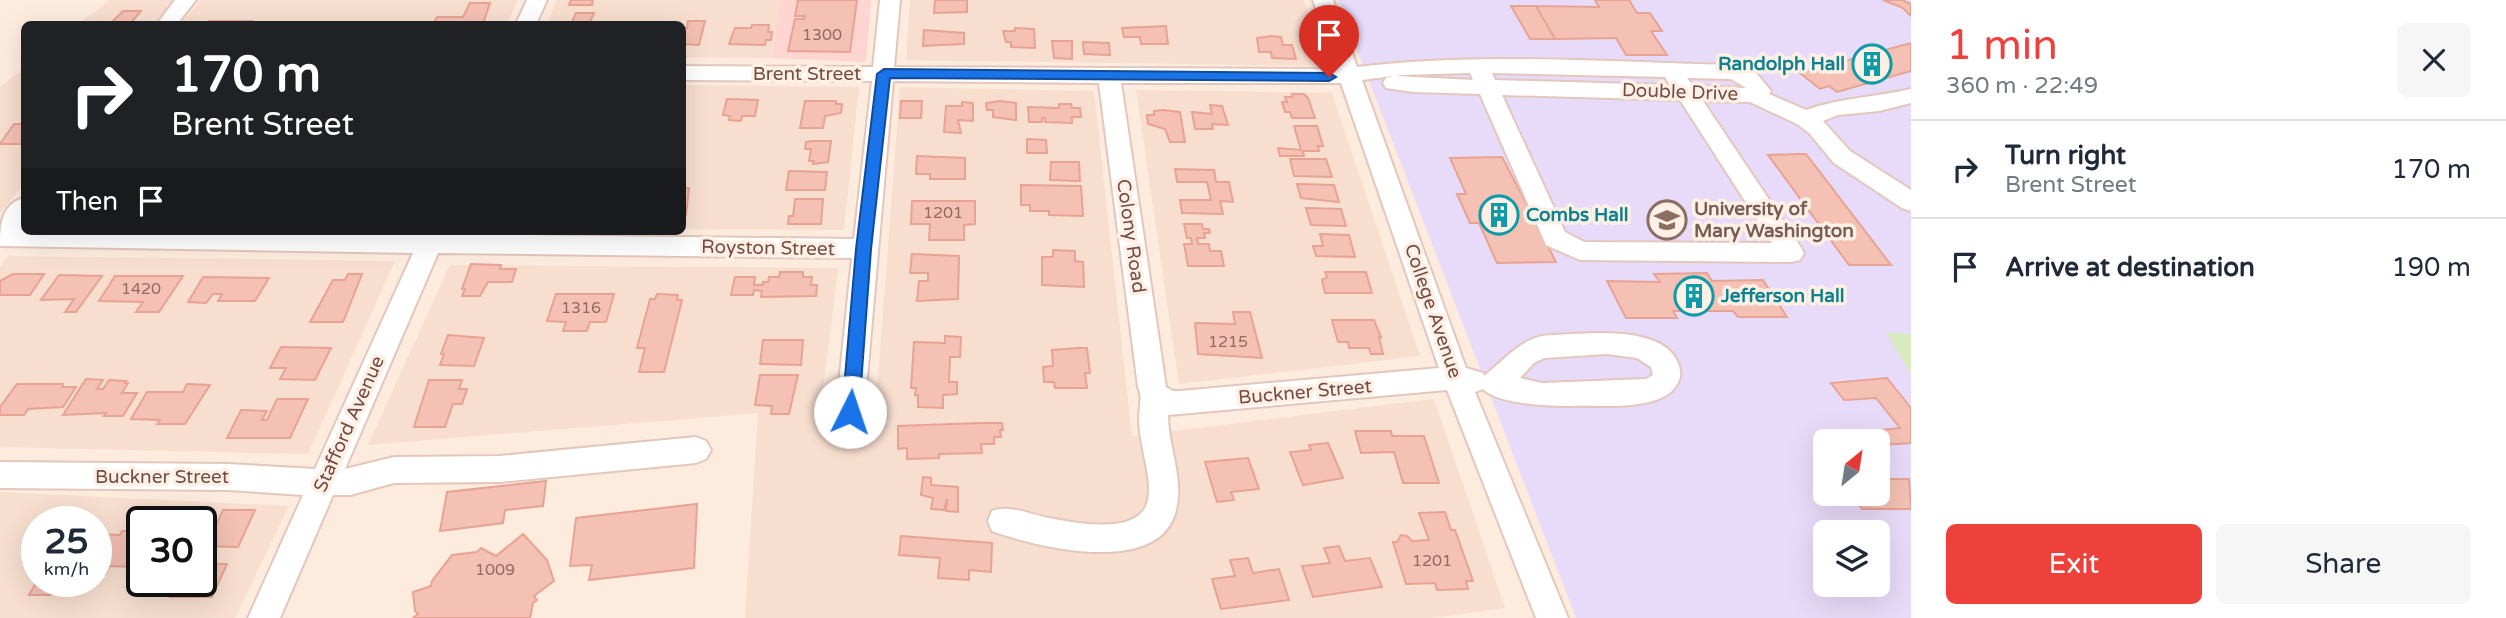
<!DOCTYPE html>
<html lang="en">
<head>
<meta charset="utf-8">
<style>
  :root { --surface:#fff; --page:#f6f6f7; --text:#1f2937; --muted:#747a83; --line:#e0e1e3; --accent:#ee413c }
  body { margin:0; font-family:"Varela Round",sans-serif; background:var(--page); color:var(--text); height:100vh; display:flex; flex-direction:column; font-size:26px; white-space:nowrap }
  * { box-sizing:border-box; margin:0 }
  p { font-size:23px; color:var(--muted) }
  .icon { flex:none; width:38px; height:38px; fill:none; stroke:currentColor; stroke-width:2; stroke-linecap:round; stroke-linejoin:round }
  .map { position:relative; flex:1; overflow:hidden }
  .sheet { display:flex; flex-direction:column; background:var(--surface); width:595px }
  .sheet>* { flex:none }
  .guide { position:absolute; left:21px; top:21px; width:665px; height:214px; border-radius:10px; box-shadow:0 7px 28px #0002; background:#202124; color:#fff; overflow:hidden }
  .needle { width:46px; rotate:30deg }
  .fabs { position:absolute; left:1813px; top:429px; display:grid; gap:14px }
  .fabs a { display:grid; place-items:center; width:77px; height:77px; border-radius:10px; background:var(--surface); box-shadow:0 7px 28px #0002; font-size:35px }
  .speed { position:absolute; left:21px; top:506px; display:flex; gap:14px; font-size:35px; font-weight:700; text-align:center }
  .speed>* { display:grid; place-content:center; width:91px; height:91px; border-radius:50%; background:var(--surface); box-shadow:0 7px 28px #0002; line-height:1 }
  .speed small { font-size:18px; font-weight:400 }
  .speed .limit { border:4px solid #111; border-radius:10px; background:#fff; color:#111 }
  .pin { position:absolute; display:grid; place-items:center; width:60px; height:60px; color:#fff; margin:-72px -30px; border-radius:50% 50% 50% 0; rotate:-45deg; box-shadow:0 0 7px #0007 }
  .pin .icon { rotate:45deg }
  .me { position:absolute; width:77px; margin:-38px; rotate:4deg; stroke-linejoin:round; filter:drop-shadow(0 0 5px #0008) }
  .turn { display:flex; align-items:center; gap:24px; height:147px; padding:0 35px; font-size:32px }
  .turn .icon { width:91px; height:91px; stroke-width:2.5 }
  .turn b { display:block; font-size:49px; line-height:60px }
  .then { display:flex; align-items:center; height:66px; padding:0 35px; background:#0003; gap:14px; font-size:26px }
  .round { display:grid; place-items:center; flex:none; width:74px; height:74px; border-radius:10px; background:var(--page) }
  .head { display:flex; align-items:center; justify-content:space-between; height:119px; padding:0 35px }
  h1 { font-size:42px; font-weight:600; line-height:52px; color:var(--accent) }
  .button { display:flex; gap:14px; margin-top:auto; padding:14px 35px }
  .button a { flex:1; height:80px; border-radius:10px; background:var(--accent); color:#fff; font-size:28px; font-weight:600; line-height:80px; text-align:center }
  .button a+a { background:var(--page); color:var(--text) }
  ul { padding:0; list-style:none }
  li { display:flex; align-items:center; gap:21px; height:98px; padding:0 35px; border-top:2px solid var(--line) }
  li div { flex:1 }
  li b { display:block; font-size:26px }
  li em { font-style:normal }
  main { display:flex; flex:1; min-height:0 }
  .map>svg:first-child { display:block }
  .residential { fill:#f7decf; fill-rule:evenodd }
  .commercial { fill:#fed5d1 }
  .education { fill:#e8dbf9; fill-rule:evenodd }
  .green { fill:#d8ebbc }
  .building { fill:#f4c1b4; stroke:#e7a394; stroke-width:2 }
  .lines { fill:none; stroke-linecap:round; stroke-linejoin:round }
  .minor-casing { stroke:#e3c7bd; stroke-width:4 }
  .minor { fill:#fff; fill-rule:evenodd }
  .route { fill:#1a73e8; stroke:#114b97; stroke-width:2 }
  .labels { text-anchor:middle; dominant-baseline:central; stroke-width:7; stroke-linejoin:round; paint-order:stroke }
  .number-label { font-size:16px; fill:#946a61 }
  .culture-label { font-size:19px; font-weight:bold; fill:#0d838f; stroke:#fff0e5; text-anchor:start }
  .street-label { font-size:19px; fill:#744d45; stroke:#fff0e5 }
  .education-label { font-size:19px; font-weight:bold; fill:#785e54; stroke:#fff0e5; text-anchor:start }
</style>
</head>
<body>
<main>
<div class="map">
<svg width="1911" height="618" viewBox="0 0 1911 618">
  <rect width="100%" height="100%" fill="#fdebde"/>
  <!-- residential -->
  <path class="residential" d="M110 0H176L156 24H79Z
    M201 0H518L507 24H181Z
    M557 0H780L772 58 683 57 682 24H547Z
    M910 0H1304L1324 66 906 60Z
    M24 68V184L0 213V87Z
    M683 85 859 87 844 230 683 229Z
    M900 87 1094 91 1132 436 1434 399 1505 608 1432 618H745L758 413 368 445 450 265 838 268 818 430H874Z
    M1136 90 1332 93 1420 356 1179 384Z
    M8 256 395 261 308 454 0 447V267Z
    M0 492 289 506 235 618H0ZM37 522H96V581H37ZM142 522H201V581H142Z"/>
  <!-- commercial -->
  <path class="commercial" d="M780 0H871L866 62 772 58Z"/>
  <!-- education -->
  <path class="education" d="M1338 0H1911V618H1576ZM1825 441H1878V494H1825ZM1825 532H1878V584H1825Z"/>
  <!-- green -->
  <path class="green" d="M1886 332 1911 334V374Z"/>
  <!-- building -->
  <path class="building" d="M571 0H593L592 5H569Z
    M798 0H857L850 52 788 51 795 19H804L805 16H795Z
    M935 0H967V12L934 13Z
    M1595 0H1629L1637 13H1650L1662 31H1651L1667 55H1626L1616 38 1555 39 1536 6 1599 7Z
    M1883 0H1902L1911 4V16L1903 8Z
    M470 3H490L483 24H433L437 17H463Z
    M1511 6H1536L1555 39H1530Z
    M123 11H141L130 24H110Z
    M576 13H594L590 22H572Z
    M209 21H252L250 24H206Z
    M688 21H705L699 45 682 44V28H687Z
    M752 25H769L768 32H772L771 40H766L765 45 729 44 735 28H751Z
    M1166 26 1168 44H1141L1140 37H1124L1122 28Z
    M1015 28 1034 29 1035 48 1011 47V42H1006L1003 31H1015Z
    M924 30 964 33V44L923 46Z
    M1271 36 1281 37 1283 45H1292L1296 59 1272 58 1271 52H1259L1257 38Z
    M1052 41H1072V59L1054 58Z
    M1083 42 1109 43 1110 55 1084 54Z
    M1911 43V71L1837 92 1829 86 1820 89 1800 73Z
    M1292 94H1304L1308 98 1315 118H1292L1290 112H1285L1282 102H1287L1285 97H1293Z
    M727 99 758 100 755 116H742L741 121 729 120 730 116 723 115Z
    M805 101H836V104H842L841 113 825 116 823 128H800Z
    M901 101H922L921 118H900Z
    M1000 101 1016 103V120L993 117V110H987L986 103Z
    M962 102 973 103V121L958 120 961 133 944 132 946 106H962Z
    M1059 104H1071L1072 108H1080L1081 117H1072V123L1045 122V118H1042V122H1029L1028 107 1059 108Z
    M1210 105 1222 106 1228 125 1212 124 1213 129H1195L1192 112 1212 114Z
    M1163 110 1180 112 1185 142H1170L1165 129 1148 124 1147 115H1154V111Z
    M14 124H24V144H0Z
    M1294 126H1317L1323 146H1318L1319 151H1303L1304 156H1280L1278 148 1301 150Z
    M1027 139 1046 140 1047 153H1027Z
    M812 141H831L828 162 813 164 814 161H809L811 149H805L806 142Z
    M1799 154H1806L1891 265H1849L1768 155Z
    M917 156 965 158V179H930V174H916Z
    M1502 157 1528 207 1556 262 1497 263 1479 223H1470L1457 194H1466L1450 158Z
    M1290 159H1326L1332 177 1294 176Z
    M1051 162H1079L1080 181 1050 180Z
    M1175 169 1214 170 1216 182H1229L1233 202 1220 201 1223 214 1182 213 1180 200H1211L1207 182H1177Z
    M789 171 827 172 825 190H786Z
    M1297 184 1334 185 1339 202 1301 198Z
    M1021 185 1081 186 1083 216 1049 215V211H1030V205H1021Z
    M682 188H689L686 215H682Z
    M795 199H823L821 224H788L789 216H793Z
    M912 201H975V224L964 225V240H929L930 224H911Z
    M1306 208 1341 209 1346 226 1311 225Z
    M1184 224H1202L1203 229H1209L1210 233H1204L1205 238H1197L1198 244H1209L1210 251H1221L1224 266H1188L1184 244H1192L1191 238H1187Z
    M1320 234 1349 235 1355 257 1316 256 1313 246H1323Z
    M1053 250 1075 251V261L1083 262 1084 287 1042 285V257H1053Z
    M912 254 959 256 958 299 917 301 919 281H928V273H910Z
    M471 264 501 265 500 269H516L512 282H488L480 296H462L465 289H462Z
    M780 272H803V277H812L811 285H817L816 296 761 297 762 291 754 290 753 295H731L735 277H755L754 285H763V282H768L769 277H779Z
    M1325 272H1366L1372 293H1325L1322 280 1327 277Z
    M1707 273 1712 281 1763 280 1787 317H1738L1733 311H1673L1677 318H1626L1607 281 1660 282 1654 274Z
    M13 274H44L30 295H0V281Z
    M348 274H362L343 322H310L333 280H345Z
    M59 275 102 276 76 312H65L74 299 41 300Z
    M115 276H183L159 312H136L143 302 99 301Z
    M203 277 269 278 255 301H218L222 294H213L206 303 188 302Z
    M556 294H614L606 322H590L587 331H563L566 322 547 321Z
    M657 294 678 295 677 300H682L664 372H639L645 348H637L650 299H655Z
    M1233 312H1250L1262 358 1198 354 1195 323 1235 324Z
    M1332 320H1374L1381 337H1379L1383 354H1371L1369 348H1349L1348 342H1338Z
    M448 335 484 338 474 366 440 365 444 354H441Z
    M945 336 961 337 960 357H950L949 382H957V394L943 395V408L918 407V395H915L916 388H911L914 342 945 343Z
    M763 340H803L801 365 760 364Z
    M281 347 331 348 315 380 280 379 286 368H270Z
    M1078 348H1087L1090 373H1085L1087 388H1055L1054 382H1044L1043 367 1053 366 1052 350Z
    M760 375H798L789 414H771L772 406 755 405Z
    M1887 378 1911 408V443L1883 445 1872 431 1900 428 1876 398 1844 400 1831 383Z
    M86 379 103 380 97 389H103L109 380 126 381 125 383H128L122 393H137L123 416H104L106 413 63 415Z
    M429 380H462L459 389H467L462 404H453L445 427H414Z
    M17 384H63L62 387H76L63 407 28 409 24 415H0V407Z
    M187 384 210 385 185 424H157L160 420 131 419 147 392H183Z
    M277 399H308L290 438H227L241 410 267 411 262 420H267Z
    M980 423H1002L1003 430H1000L1001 437H994V444H981L982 453 939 454V458L907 459V448L898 449V426Z
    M1355 431H1391L1392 436H1424L1439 483H1403L1394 452 1361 453Z
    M1328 443 1343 478 1303 485 1290 452 1311 450 1309 445Z
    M1248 458 1259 489 1231 492 1234 500 1217 502 1205 462Z
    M923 477 931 478V485L958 487V512L946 511 947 499 944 510 931 509 933 498 921 495Z
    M1878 479H1909L1911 509H1862L1853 494H1878Z
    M546 481 543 506 505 510 503 523 440 531 447 492Z
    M697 504 694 568 589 580 592 565 570 566 576 518Z
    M223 510H255L238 547 201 546 207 534H212Z
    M1445 512 1451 530H1455L1473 581H1466L1468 589 1437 590 1435 583 1406 584 1393 542H1397L1401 535 1407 536 1412 541 1429 540 1419 513Z
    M122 531H142V553L134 567 110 566 105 575H98L103 566 96 565V534L120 535Z
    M523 534 547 560 554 581 534 596 537 600 533 603 530 618H413L418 614 415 611 413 592 431 586 432 581 452 555 477 552 481 548 496 556Z
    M901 536 992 543 991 572 969 570V580L938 578 940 558 899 555Z
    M1339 546 1345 561 1370 558 1382 587 1313 597 1302 566 1330 563 1324 548Z
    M1248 558 1253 573 1279 569 1289 600 1221 609 1212 579 1235 576 1230 560Z
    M201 564H227L212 597H170L178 581H201Z
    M37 581H59L51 595H29Z"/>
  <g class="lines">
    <!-- minor casing -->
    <g class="minor-casing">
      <path id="minor" d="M175 0H196L177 24H157Z
        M527 0H547L536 24H516Z
        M880 0H900L894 67 1337 69 1313 0H1333L1357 67C1482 52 1609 62 1734 65L1757 74 1771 91 1769 94 1806 110C1840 98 1876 97 1911 89V103L1879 111 1838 115 1823 121 1850 151 1911 190V211L1902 208 1834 163 1809 133 1797 124 1750 102 1703 101 1800 246 1804 253 1800 260 1791 262 1580 260 1546 245 1480 94 1413 92 1386 88 1383 83 1386 78 1393 76 1362 80 1466 368 1483 373 1484 376C1502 362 1514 346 1535 338 1546 334 1560 335 1572 334 1602 332 1673 328 1680 370 1682 380 1674 391 1665 396 1639 410 1599 405 1570 406 1549 406 1497 404 1483 389L1475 392 1568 618H1536L1447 390 1168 415C1168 447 1184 478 1176 510 1160 578 1036 547 992 531L988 521 992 511C1009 505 1027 513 1044 517 1069 522 1130 535 1145 508 1153 493 1147 471 1144 455 1142 443 1139 431 1139 418 1139 406 1143 398 1138 387L1099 83 893 81 864 412 860 420 850 424 840 420 836 412 852 258 438 253 345 469 394 457 499 456 696 437 706 441 711 450 706 459 696 463 499 482 394 483 350 495H333L280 618H248L303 495 228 490 0 488V462L228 464 315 469 413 253 0 246C0 226 1 204 24 198V224L22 227 24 231 421 234 423 231H447L446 234 854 239 872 81 682 80V66L873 67ZM1470 73 1473 80 1395 76 1403 75ZM1492 73 1665 77 1670 85 1495 80ZM1687 78 1731 79 1746 88 1693 86ZM1121 83H1341L1439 368 1180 391H1173L1166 387ZM1502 95 1680 100 1772 243 1584 242 1565 232ZM1607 354 1637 358 1651 367 1653 375 1646 379 1542 383 1520 378 1534 363 1544 358Z"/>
    </g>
    <!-- minor -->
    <use href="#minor" class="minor"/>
  </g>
  <!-- route -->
  <path class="route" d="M884 69 1329 73 1336 77 1329 81 890 78 871 249 859 412 856 417 850 419 844 417 842 412 856 249 877 74Z"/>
  <!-- icons -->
  <defs>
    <g id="building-ring" transform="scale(2.0125)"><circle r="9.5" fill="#fff0e5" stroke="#0f9aa8" stroke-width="1.5"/><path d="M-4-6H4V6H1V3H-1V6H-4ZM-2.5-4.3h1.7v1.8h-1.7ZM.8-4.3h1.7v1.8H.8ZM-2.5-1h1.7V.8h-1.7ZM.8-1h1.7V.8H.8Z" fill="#0f9aa8"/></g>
    <g id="university-ring" transform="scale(2.0125)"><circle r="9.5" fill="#fff0e5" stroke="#8d6e63" stroke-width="1.5"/><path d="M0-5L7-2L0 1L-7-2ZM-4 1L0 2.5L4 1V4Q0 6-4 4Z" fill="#8d6e63"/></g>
  </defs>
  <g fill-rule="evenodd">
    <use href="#building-ring" x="1872" y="64"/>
    <use href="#building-ring" x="1499" y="215"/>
    <use href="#university-ring" x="1667" y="220"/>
    <use href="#building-ring" x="1694" y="296"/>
  </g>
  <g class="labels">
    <!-- number labels -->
    <g class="number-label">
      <text x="822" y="35">1300</text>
      <text x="943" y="213">1201</text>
      <text x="141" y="289">1420</text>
      <text x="581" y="308">1316</text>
      <text x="1228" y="342">1215</text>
      <text x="1432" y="561">1201</text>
      <text x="495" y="570">1009</text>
    </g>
    <!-- culture labels -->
    <g class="culture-label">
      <text x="1845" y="64" text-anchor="end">Randolph Hall</text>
      <text x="1526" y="215">Combs Hall</text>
      <text x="1721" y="296">Jefferson Hall</text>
    </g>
    <!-- street labels -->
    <g class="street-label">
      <text x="807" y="74">Brent Street</text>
      <text transform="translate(1680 92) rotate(2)">Double Drive</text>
      <text transform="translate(1131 236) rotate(82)">Colony Road</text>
      <text transform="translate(768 248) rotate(1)">Royston Street</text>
      <text transform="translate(1433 311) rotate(71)">College Avenue</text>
      <text transform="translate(1305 392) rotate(-5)">Buckner Street</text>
      <text transform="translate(349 424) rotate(-66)">Stafford Avenue</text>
      <text x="162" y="477">Buckner Street</text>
    </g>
    <!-- education labels -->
    <g class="education-label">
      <text x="1694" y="209">University of<tspan x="1694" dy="22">Mary Washington</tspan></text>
    </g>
  </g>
</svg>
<div class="fabs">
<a><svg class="needle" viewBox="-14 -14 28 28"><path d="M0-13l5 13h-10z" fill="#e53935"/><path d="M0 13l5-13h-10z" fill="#747a83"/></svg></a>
<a><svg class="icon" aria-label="layers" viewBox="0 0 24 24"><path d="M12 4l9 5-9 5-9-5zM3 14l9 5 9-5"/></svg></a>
</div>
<div class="speed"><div>25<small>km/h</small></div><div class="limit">30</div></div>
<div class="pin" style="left:1329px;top:77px;background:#d93025"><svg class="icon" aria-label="arrive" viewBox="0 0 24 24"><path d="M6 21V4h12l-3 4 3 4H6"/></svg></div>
<svg class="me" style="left:850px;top:412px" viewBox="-20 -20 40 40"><circle r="19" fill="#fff"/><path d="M0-13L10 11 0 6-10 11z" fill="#1a73e8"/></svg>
<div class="guide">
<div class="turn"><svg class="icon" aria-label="right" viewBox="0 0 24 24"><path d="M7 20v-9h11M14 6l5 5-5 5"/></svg><div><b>170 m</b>Brent Street</div></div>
<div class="then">Then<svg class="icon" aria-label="arrive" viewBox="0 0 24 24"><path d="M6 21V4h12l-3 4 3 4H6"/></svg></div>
</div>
</div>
<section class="sheet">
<div class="head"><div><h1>1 min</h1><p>360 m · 22:49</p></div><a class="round"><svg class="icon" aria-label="close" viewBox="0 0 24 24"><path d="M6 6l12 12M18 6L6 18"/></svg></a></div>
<ul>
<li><svg class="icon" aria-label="right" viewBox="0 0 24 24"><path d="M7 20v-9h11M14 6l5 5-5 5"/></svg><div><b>Turn right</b><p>Brent Street</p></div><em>170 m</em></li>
<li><svg class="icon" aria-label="arrive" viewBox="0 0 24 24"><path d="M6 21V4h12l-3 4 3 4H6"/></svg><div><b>Arrive at destination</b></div><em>190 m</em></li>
</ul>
<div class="button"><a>Exit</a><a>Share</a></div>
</section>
</main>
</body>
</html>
